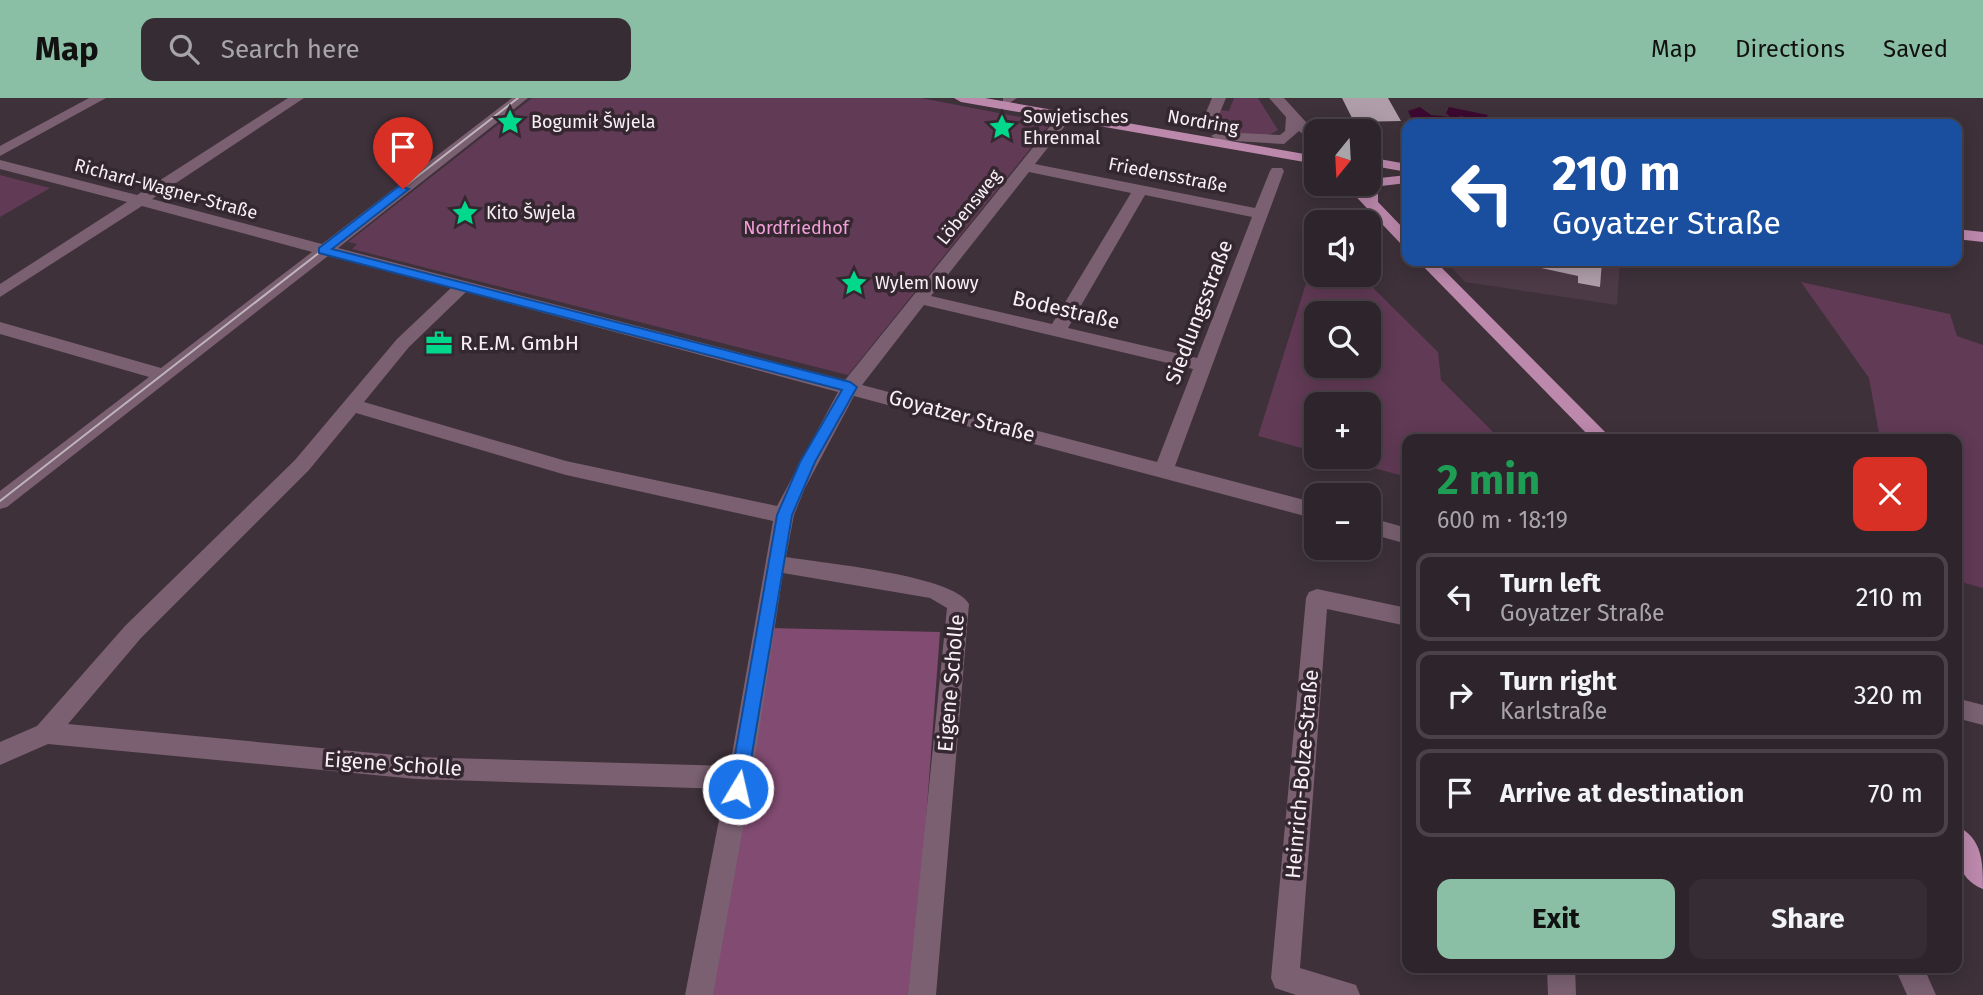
<!DOCTYPE html>
<html lang="en">
<head>
<meta charset="utf-8">
<style>
  :root { --surface:#2e252c; --page:#362d34; --text:#f1f3f6; --muted:#a7a5a9; --line:#494248; --accent:#8abfa5 }
  body { margin:0; font-family:"Fira Sans",sans-serif; background:var(--page); color:var(--text); height:100vh; display:flex; flex-direction:column; font-size:26px; white-space:nowrap }
  * { box-sizing:border-box; margin:0 }
  p { font-size:23px; color:var(--muted) }
  .icon { flex:none; width:38px; height:38px; fill:none; stroke:currentColor; stroke-width:2; stroke-linecap:round; stroke-linejoin:round }
  .map { position:relative; flex:1; overflow:hidden }
  .panel { position:absolute; left:1402px; top:336px; width:560px; height:539px; display:flex; flex-direction:column; background:var(--surface); border-radius:14px; box-shadow:0 4px 18px #0003,0 0 0 2px var(--line) }
  .panel>* { flex:none }
  .top-card { position:absolute; left:1402px; top:21px; width:560px; height:147px; border-radius:14px; box-shadow:0 4px 18px #0003,0 0 0 2px var(--line); background:#1a4fa0; color:#fff; overflow:hidden }
  .needle { width:46px; rotate:198deg }
  .tools { position:absolute; left:1304px; top:21px; display:grid; gap:14px }
  .tools a { display:grid; place-items:center; width:77px; height:77px; border-radius:14px; background:var(--surface); box-shadow:0 4px 18px #0003,0 0 0 2px var(--line); font-size:35px }
  .pin { position:absolute; display:grid; place-items:center; width:60px; height:60px; color:#fff; margin:-72px -30px; border-radius:50% 50% 50% 0; rotate:-45deg; box-shadow:0 0 7px #0007 }
  .pin .icon { rotate:45deg }
  .me { position:absolute; width:77px; margin:-38px; rotate:9deg; stroke-linejoin:round; filter:drop-shadow(0 0 5px #0008) }
  .turn { display:flex; align-items:center; gap:24px; height:147px; padding:0 35px; font-size:32px }
  .turn .icon { width:91px; height:91px; stroke-width:2.5 }
  .turn b { display:block; font-size:49px; line-height:60px }
  .round { display:grid; place-items:center; flex:none; width:74px; height:74px; border-radius:14px; background:var(--page) }
  .summary { display:flex; align-items:center; justify-content:space-between; height:119px; padding:0 35px }
  h1 { font-size:42px; font-weight:700; line-height:52px; color:#1e9e55 }
  .primary-button { display:flex; gap:14px; margin-top:auto; padding:14px 35px }
  .primary-button a { flex:1; height:80px; border-radius:14px; background:var(--accent); color:#111; font-size:28px; font-weight:700; line-height:80px; text-align:center }
  .primary-button a+a { background:var(--page); color:var(--text) }
  ul { padding:0; list-style:none }
  li { display:flex; align-items:center; gap:21px; height:88px; margin:0 14px 10px; padding:0 21px; border:4px solid var(--line); border-radius:14px }
  li div { flex:1 }
  li b { display:block; font-size:26px }
  li em { font-style:normal }
  header { display:flex; align-items:center; gap:42px; box-sizing:border-box; height:98px; padding:0 35px; background:var(--accent); color:#111 }
  header strong { font-size:33px }
  nav { display:flex; gap:38px; margin-inline-start:auto; font-size:24px }
  .search { width:490px; height:63px; background:var(--page); display:flex; align-items:center; gap:18px; box-sizing:border-box; padding:0 24px; border-radius:14px; color:var(--muted); font-size:26px }
  .map>svg:first-child { display:block }
  .built { fill:#4d3a47 }
  .green { fill:#613a55; fill-rule:evenodd }
  .forest { fill:#824b72 }
  .water { fill:#3c0931 }
  .building { fill:#af9ea9 }
  .lines { fill:none; stroke-linecap:round; stroke-linejoin:round }
  .minor { fill:#7a6071; fill-rule:evenodd }
  .major { fill:#bc88ac; fill-rule:evenodd }
  .tram { stroke:#bfb4bb; stroke-width:2 }
  .route { fill:#1a73e8; stroke:#114b97; stroke-width:2 }
  .labels { text-anchor:middle; dominant-baseline:central; stroke-width:7; stroke-linejoin:round; paint-order:stroke }
  .far-poi-label { font-size:18px; fill:#f9f0f6; stroke:#342730; text-anchor:start }
  .far-street-label { font-size:18px; fill:#f9f0f6; stroke:#342730 }
  .far-park-label { font-size:18px; fill:#f4a1db; stroke:#342730 }
  .street-label { font-size:21px; fill:#f9f0f6; stroke:#342730 }
  .poi-label { font-size:21px; fill:#f9f0f6; stroke:#342730; text-anchor:start }
</style>
</head>
<body>
<header>
<strong>Map</strong>
<div class="search"><svg class="icon" aria-label="search" viewBox="0 0 24 24"><circle cx="10" cy="10" r="6"/><path d="M15 15l6 6"/></svg>Search here</div>
<nav><a>Map</a><a>Directions</a><a>Saved</a></nav>
</header>
<div class="map">
<svg width="1983" height="897" viewBox="0 0 1983 897">
  <rect width="100%" height="100%" fill="#3e313a"/>
  <!-- built -->
  <path class="built" d="M1445 163H1620L1617 207 1465 184Z"/>
  <!-- green -->
  <path class="green" d="M532 0H921L1051 25 848 277 352 151 357 146 348 144Z
    M1234 0H1258L1278 32C1262 44 1229 33 1210 31L1220 12 1229 13Z
    M0 77 50 90 0 119Z
    M1314 160 1316 177H1360L1438 254 1441 282 1500 341H1407V379L1334 359H1368V306H1316V354L1258 338ZM1316 215H1368V268H1316Z
    M1801 184 1950 216 1957 238 1983 247V490L1957 483 1956 341H1880L1869 280Z"/>
  <!-- forest -->
  <path class="forest" d="M770 530 940 534 913 897H709Z"/>
  <!-- water -->
  <path class="water" d="M1420 9 1431 17 1450 19 1446 15 1449 9 1488 17 1484 23 1460 18 1457 24 1437 21 1434 24 1414 25 1408 13Z"/>
  <!-- building -->
  <path class="building" d="M1342 0H1388L1401 23 1354 24Z
    M1532 163H1602L1600 189 1578 185V178L1532 168Z"/>
  <g class="lines">
    <!-- minor -->
    <path class="minor" d="M89 0H106L0 58V48Z
      M288 0H304L152 101 322 146 512 0H528L338 150 845 282 1060 16 1072 19 1035 66 1255 110 1270 73 1272 70H1282L1284 73 1175 368 1316 405V421L854 298 805 390 794 417 786 459C821 465 954 477 969 506L936 897H908L947 510 930 500 783 475 752 680 713 897H685L725 691 416 681 48 646 0 667V644L37 628 125 528 295 362 397 241 451 190 328 158 7 409 0 411V393L149 279 0 236V224L161 270 312 154 142 108 0 199V186L127 104 0 71V62L137 97ZM1029 74 1131 95 1052 226 931 198ZM1145 97 1252 119 1197 260 1068 230ZM466 194 838 294 777 408 566 363 364 304 409 249ZM924 207 1193 271 1157 364 862 287ZM356 315 566 377 773 423 730 668 416 659 68 626 141 540 309 372Z
      M1003 0H1017L1008 6 1003 5Z
      M1212 0H1226L1218 19 1211 23 1204 19Z
      M1269 0H1284L1316 35V47L1299 33 1284 46 1218 42 1211 38 1218 34 1280 37 1285 33 1286 19Z
      M1368 419 1407 430V446L1368 435Z
      M1317 491 1407 510V528L1327 511 1300 870 1356 887 1360 897H1296L1275 890 1271 880 1306 500 1309 494Z
      M1956 600 1983 607V627L1956 620Z
      M1547 870H1575L1576 897H1548Z
      M1895 870H1924L1936 897H1907Z"/>
    <!-- major -->
    <path class="major" d="M954 0H985L1316 58V66L961 4Z
      M1368 59 1407 66V74L1368 67Z
      M1407 77V85L1381 88 1378 92V104L1407 134V148L1401 146 1344 86H1360L1364 89 1371 81Z
      M1956 131 1983 134V144L1956 141Z
      M1418 163H1435L1612 341H1592Z
      M1956 728C1983 739 1983 766 1983 791 1955 780 1956 753 1956 728Z"/>
    <!-- tram -->
    <path class="tram" d="M0 403 518 0"/>
  </g>
  <!-- route -->
  <path class="route" d="M399 88 409 91 332 151 850 284 857 289 815 364 792 417 745 698 738 700 731 698 729 691 777 417 800 364 842 292 319 155V150Z"/>
  <!-- icons -->
  <defs>
    <g id="sight-bare" transform="scale(2.1)"><path d="M0-6L1.8-2.2L6-1.7L2.9 1.2L3.7 5.4L0 3.3L-3.7 5.4L-2.9 1.2L-6-1.7L-1.8-2.2Z" fill="#00d98c" stroke="#342730" stroke-width="2.5" paint-order="stroke"/></g>
    <g id="office-bare" transform="scale(2.1)"><path d="M-6-3h4V-5.5h4V-3h4V5H-6ZM-1-4.5V-3h2v-1.5ZM-6 0V1H6V0Z" fill="#00d98c" stroke="#342730" stroke-width="2.5" paint-order="stroke"/></g>
  </defs>
  <g fill-rule="evenodd">
    <use href="#sight-bare" x="510" y="24"/>
    <use href="#sight-bare" x="1002" y="29"/>
    <use href="#sight-bare" x="465" y="115"/>
    <use href="#sight-bare" x="854" y="185"/>
    <use href="#office-bare" x="439" y="245"/>
  </g>
  <g class="labels">
    <!-- far-poi labels -->
    <g class="far-poi-label">
      <text x="1023" y="19">Sowjetisches<tspan x="1023" dy="21">Ehrenmal</tspan></text>
      <text x="531" y="24">Bogumił Šwjela</text>
      <text x="486" y="115">Kito Šwjela</text>
      <text x="875" y="185">Wylem Nowy</text>
    </g>
    <!-- far-street labels -->
    <g class="far-street-label">
      <text transform="translate(1203 24) rotate(10)">Nordring</text>
      <text transform="translate(1168 77) rotate(11)">Friedensstraße</text>
      <text transform="translate(166 91) rotate(15)">Richard-Wagner-Straße</text>
      <text transform="translate(969 109) rotate(-51)">Löbensweg</text>
    </g>
    <!-- far-park labels -->
    <g class="far-park-label">
      <text x="796" y="130">Nordfriedhof</text>
    </g>
    <!-- street labels -->
    <g class="street-label">
      <text transform="translate(1066 212) rotate(13)">Bodestraße</text>
      <text transform="translate(1199 214) rotate(-69)">Siedlungsstraße</text>
      <text transform="translate(962 318) rotate(15)">Goyatzer Straße</text>
      <text transform="translate(951 585) rotate(-85)">Eigene Scholle</text>
      <text transform="translate(393 666) rotate(4)">Eigene Scholle</text>
      <text transform="translate(1302 676) rotate(-85)">Heinrich-Bolze-Straße</text>
    </g>
    <!-- poi labels -->
    <g class="poi-label">
      <text x="460" y="245">R.E.M. GmbH</text>
    </g>
  </g>
</svg>
<div class="tools">
<a><svg class="needle" viewBox="-14 -14 28 28"><path d="M0-13l5 13h-10z" fill="#e53935"/><path d="M0 13l5-13h-10z" fill="#a7a5a9"/></svg></a>
<a><svg class="icon" aria-label="sound" viewBox="0 0 24 24"><path d="M4 9h4l5-4v14l-5-4H4zM17 9q2 3 0 6"/></svg></a>
<a><svg class="icon" aria-label="search" viewBox="0 0 24 24"><circle cx="10" cy="10" r="6"/><path d="M15 15l6 6"/></svg></a>
<a>+</a>
<a>−</a>
</div>
<div class="pin" style="left:403px;top:91px;background:#d93025"><svg class="icon" aria-label="arrive" viewBox="0 0 24 24"><path d="M6 21V4h12l-3 4 3 4H6"/></svg></div>
<svg class="me" style="left:738px;top:691px" viewBox="-20 -20 40 40"><circle r="17" fill="#1a73e8" stroke="#fff" stroke-width="3"/><path d="M0-11L8 9 0 5-8 9z" fill="#fff"/></svg>
<div class="top-card">
<div class="turn"><svg class="icon" aria-label="left" viewBox="0 0 24 24"><path d="M17 20v-9H6M10 6l-5 5 5 5"/></svg><div><b>210 m</b>Goyatzer Straße</div></div>
</div>
<section class="panel">
<div class="summary"><div><h1>2 min</h1><p>600 m · 18:19</p></div><a class="round" style="background:#d93025;color:#fff"><svg class="icon" aria-label="close" viewBox="0 0 24 24"><path d="M6 6l12 12M18 6L6 18"/></svg></a></div>
<ul>
<li><svg class="icon" aria-label="left" viewBox="0 0 24 24"><path d="M17 20v-9H6M10 6l-5 5 5 5"/></svg><div><b>Turn left</b><p>Goyatzer Straße</p></div><em>210 m</em></li>
<li><svg class="icon" aria-label="right" viewBox="0 0 24 24"><path d="M7 20v-9h11M14 6l5 5-5 5"/></svg><div><b>Turn right</b><p>Karlstraße</p></div><em>320 m</em></li>
<li><svg class="icon" aria-label="arrive" viewBox="0 0 24 24"><path d="M6 21V4h12l-3 4 3 4H6"/></svg><div><b>Arrive at destination</b></div><em>70 m</em></li>
</ul>
<div class="primary-button"><a>Exit</a><a>Share</a></div>
</section>
</div>
</body>
</html>
